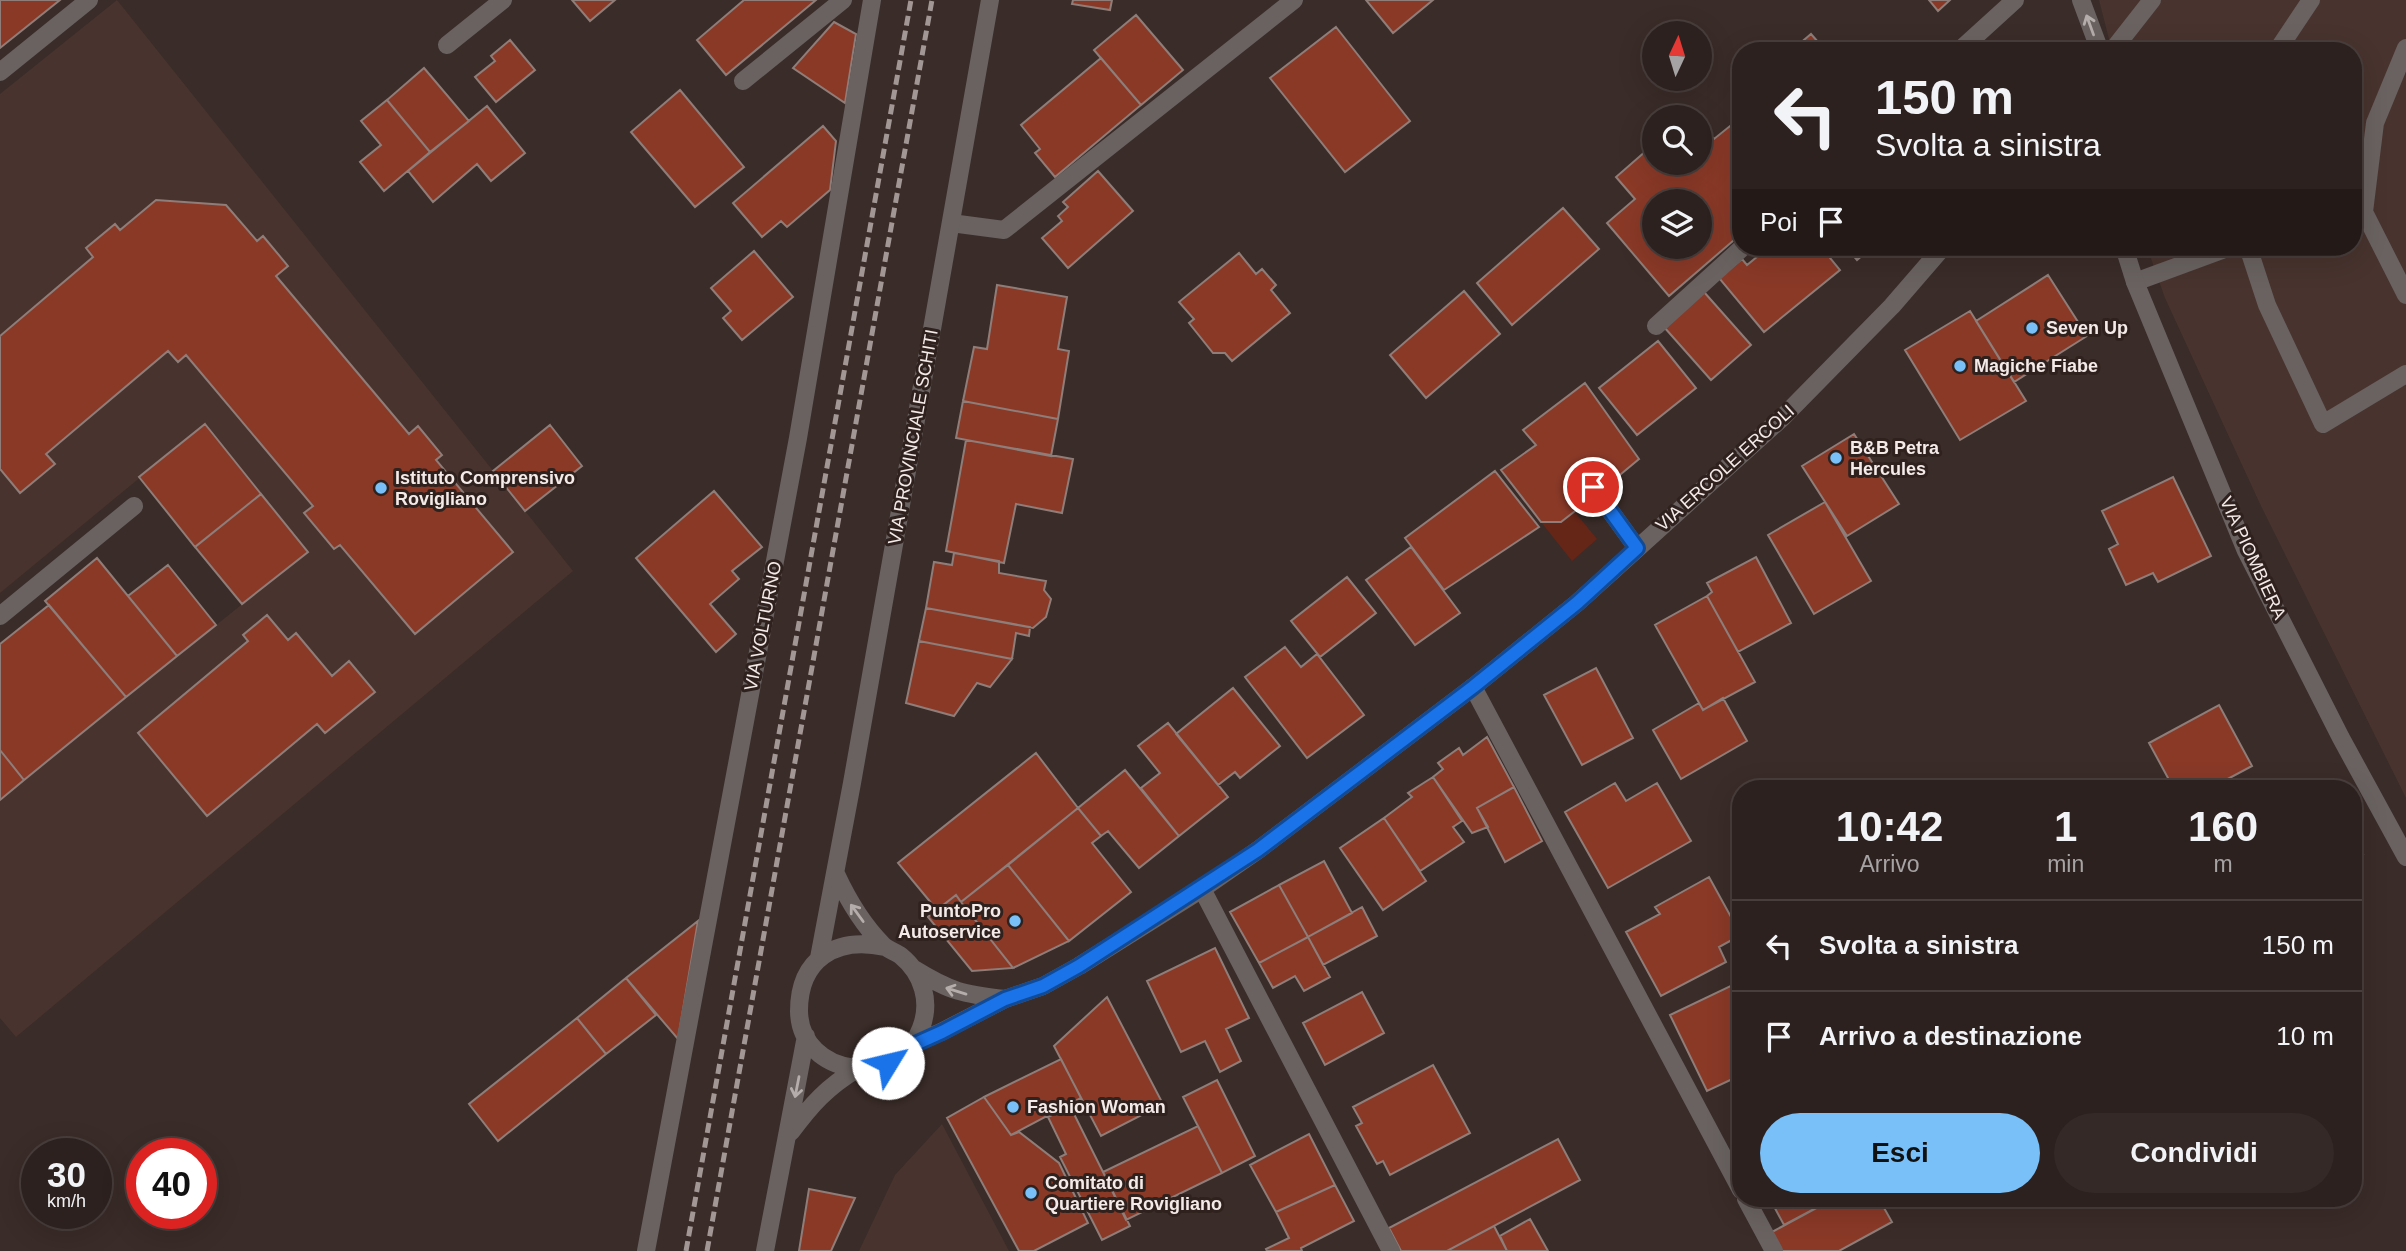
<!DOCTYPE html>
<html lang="it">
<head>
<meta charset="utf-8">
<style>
  :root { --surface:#2c211e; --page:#342927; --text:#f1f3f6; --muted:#a6a3a4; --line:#483e3c; --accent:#79bff8 }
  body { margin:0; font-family:Arial,sans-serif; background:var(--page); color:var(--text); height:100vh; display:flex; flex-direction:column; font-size:26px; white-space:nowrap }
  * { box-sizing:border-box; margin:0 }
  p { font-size:23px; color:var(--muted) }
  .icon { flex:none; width:38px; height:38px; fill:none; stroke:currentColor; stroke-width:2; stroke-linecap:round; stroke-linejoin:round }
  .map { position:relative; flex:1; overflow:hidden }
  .sheet { position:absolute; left:1732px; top:780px; width:630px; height:427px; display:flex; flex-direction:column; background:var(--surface); border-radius:28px; box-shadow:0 7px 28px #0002,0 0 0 2px var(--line) }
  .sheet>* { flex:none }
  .hud { position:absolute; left:1732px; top:42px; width:630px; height:214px; border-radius:28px; box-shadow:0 7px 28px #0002,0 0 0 2px var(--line); background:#2c211e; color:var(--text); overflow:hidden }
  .needle { width:46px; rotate:4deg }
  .fabs { position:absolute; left:1642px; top:21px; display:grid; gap:14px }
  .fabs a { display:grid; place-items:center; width:70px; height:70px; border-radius:50%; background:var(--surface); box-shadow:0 7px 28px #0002,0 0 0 2px var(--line); font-size:35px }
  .speed { position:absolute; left:21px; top:1138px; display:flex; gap:14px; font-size:35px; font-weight:700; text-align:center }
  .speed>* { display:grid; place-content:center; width:91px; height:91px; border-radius:50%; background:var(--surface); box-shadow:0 7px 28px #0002,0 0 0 2px var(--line); line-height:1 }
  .speed small { font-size:18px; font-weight:400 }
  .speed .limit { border:10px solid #d22; background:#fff; color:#111 }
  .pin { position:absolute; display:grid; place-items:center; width:60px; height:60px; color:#fff; margin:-30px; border:4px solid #fff; border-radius:50%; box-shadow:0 2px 7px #0007 }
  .me { position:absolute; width:77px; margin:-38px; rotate:54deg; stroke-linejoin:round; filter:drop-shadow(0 0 5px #0008) }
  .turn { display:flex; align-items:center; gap:24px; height:147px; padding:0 28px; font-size:32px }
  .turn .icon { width:91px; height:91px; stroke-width:2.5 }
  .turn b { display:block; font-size:49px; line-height:60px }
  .then { display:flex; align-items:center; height:66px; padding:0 28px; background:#0003; gap:14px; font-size:26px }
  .eta { display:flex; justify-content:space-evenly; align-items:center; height:119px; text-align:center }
  .eta b { font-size:42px; font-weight:700; line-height:49px }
  .primary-button { display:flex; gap:14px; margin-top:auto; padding:14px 28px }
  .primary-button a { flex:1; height:80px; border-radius:42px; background:var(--accent); color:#111; font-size:28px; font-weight:700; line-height:80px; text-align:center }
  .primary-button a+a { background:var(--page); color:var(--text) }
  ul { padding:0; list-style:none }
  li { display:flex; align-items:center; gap:21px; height:91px; padding:0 28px; border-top:2px solid var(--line) }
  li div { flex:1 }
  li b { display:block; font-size:26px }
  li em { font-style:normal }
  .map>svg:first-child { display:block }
  .built { fill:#48332e }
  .green { fill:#652517 }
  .building { fill:#8a3927; stroke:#8e7d79; stroke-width:2; fill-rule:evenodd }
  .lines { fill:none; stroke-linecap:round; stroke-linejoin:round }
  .service { stroke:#696260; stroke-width:18 }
  .minor { stroke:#696260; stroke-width:18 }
  .tertiary { stroke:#696260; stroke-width:18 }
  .rail { stroke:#a39795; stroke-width:5; stroke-dasharray:10 5; stroke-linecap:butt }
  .oneway { stroke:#b5adab }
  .route-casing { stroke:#114b97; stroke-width:18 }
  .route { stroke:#1a73e8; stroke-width:12 }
  .poi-dot { fill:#79bff8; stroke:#2f221e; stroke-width:2.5 }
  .labels { text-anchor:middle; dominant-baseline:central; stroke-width:6; stroke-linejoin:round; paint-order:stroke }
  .poi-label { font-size:18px; font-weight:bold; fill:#f4eae8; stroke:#2f221e; text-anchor:start }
  .street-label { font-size:18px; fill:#f4eae8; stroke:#2f221e }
</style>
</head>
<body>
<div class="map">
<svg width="2406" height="1251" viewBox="0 0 2406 1251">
  <rect width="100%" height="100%" fill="#3a2c28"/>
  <!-- built -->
  <path class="built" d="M117 0 573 571 16 1037 0 1018V799L307 552 205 424 0 593V94Z
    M2099 0H2406V798L2261 506 2165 298 2147 247H2354V51H2112Z
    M942 1124 1009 1251H859L895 1175Z"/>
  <!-- green -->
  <path class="green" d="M1569 505 1597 539 1572 561 1541 522Z"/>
  <!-- building -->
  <path class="building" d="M0 0H60L0 48Z
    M572 0H615L590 21Z
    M744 0H816L726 75 697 40Z
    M1073 0H1112L1110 10 1072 4Z
    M1366 0H1433L1393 33Z
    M1929 0H1950L1938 11Z
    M1136 15 1183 70 1141 105 1094 50Z
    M834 22 856 34 845 103 793 68Z
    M1336 27 1410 121 1345 172 1270 78Z
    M1811 34 1826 51H1791Z
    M510 40 535 70 496 102 475 77 495 61 491 56Z
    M1836 43 1842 51H1827Z
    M1101 58 1141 105 1055 177 1035 153 1040 149 1021 125Z
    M424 68 469 121 430 152 387 100Z
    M680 90 744 167 695 207 631 132Z
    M387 100 430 152 384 191 360 162 381 145 361 121Z
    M487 106 525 153 491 181 477 164 433 202 408 171Z
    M1740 118 1741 234 1669 296 1607 223 1635 199 1616 177 1654 144V163H1699V123L1714 139ZM1654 201H1699V247H1654Z
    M823 126 836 141 830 190 787 227 781 221 762 237 733 203Z
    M1098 171 1133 211 1068 268 1042 238 1062 221 1058 216 1068 207 1063 202Z
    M156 200 226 205 257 241 263 236 288 266 276 276 409 434 418 426 442 455 436 460 513 552 415 634 340 545 334 549 304 513 313 506 186 355 178 362 168 351 46 454 55 464 20 493 0 469V336L93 257 86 248 115 224 120 230Z
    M1563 208 1599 249 1512 325 1477 283Z
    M1769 247H1821L1840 270 1764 332 1719 278 1742 259 1747 265Z
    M1846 247H1872L1857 260Z
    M754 251 793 297 742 340 723 318 731 311 711 288Z
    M1239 253 1256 274 1262 269 1276 285 1271 290 1290 313 1232 361 1225 353H1213L1189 323 1194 319 1179 302Z
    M2048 275 2087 336 2014 382 1976 321Z
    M997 285 1067 297 1058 349 1069 351 1058 419 963 401 974 347 987 349Z
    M1464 291 1500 334 1426 398 1390 355Z
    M1704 292 1751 345 1711 380 1664 327Z
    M1970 311 2026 401 1960 440 1905 350Z
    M1658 341 1696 388 1637 435 1599 388Z
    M1585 383 1639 459 1615 479H1602L1582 495 1584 504 1561 522H1541L1501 470 1536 445 1523 430Z
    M963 401 1058 419 1051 456 956 438Z
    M205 424 261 494 195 547 139 477Z
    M550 425 582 466 525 511 493 471Z
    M1854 434 1899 504 1847 536 1802 466Z
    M966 440 1073 459 1062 513 1016 504 1004 563 946 551Z
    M1495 471 1539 527 1444 590 1405 538Z
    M2173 477 2211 556 2158 582 2153 573 2126 585 2109 549 2118 544 2102 511Z
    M714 491 762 547 732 571 739 579 710 604 736 634 716 652 636 558Z
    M261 494 308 552 242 604 195 547Z
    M1825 502 1871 581 1814 614 1768 535Z
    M1411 547 1460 613 1415 645 1366 580Z
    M954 553 999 561V573L1046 581 1044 590 1051 599 1046 617 1033 628 926 608 934 562 952 565Z
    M1756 557 1791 623 1738 652 1707 596 1712 592 1707 583Z
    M97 558 177 656 126 697 45 601Z
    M168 565 216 625 177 656 128 596Z
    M1347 577 1376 613 1320 657 1291 621Z
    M1707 596 1755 682 1703 710 1655 625Z
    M49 605 126 697 24 780 0 750V644Z
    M926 608 1030 627 1029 636 1016 633 1012 659 919 641Z
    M267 615 288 640 296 633 332 676 349 661 375 692 325 733 317 724 207 816 138 733 248 641 243 635Z
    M919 641 1012 659 990 687 977 683 954 716 906 703Z
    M1285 647 1301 667 1317 654 1364 715 1307 758 1245 677Z
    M1596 668 1633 738 1582 765 1544 695Z
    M1233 688 1280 746 1240 778 1235 772 1218 785 1176 734Z
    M1723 698 1747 741 1681 779 1653 730 1699 703 1703 710Z
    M2219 705 2252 766 2209 789H2174L2149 743Z
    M1168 723 1228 797 1179 836 1141 788 1160 773 1138 746Z
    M1487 737 1514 787 1477 808 1488 827 1472 833 1433 777 1443 769 1438 763 1459 748 1463 755Z
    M0 750 24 780 0 800Z
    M1036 753 1078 808 961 902 956 895 937 910 898 863Z
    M1125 770 1179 836 1139 868 1108 831 1101 836 1078 808Z
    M1433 777 1462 821 1453 827 1464 842 1420 871 1384 818 1412 797 1408 793Z
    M1615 783 1626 801 1657 783 1691 841 1608 888 1565 812Z
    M1514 787 1542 841 1505 862 1477 808Z
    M1078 808 1101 836 1092 843 1131 892 1069 941 1008 865Z
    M1384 818 1426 881 1383 910 1340 848Z
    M2354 837 2363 854 2354 859Z
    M1324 861 1352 913 1308 937 1279 885Z
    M1008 865 1069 941 1013 968 961 902Z
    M1709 877 1741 935 1719 947 1726 962 1661 996 1626 932 1660 914 1655 907Z
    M1279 885 1308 937 1259 963 1230 912Z
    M956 895 961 902 1013 968 972 971 928 917Z
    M1362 907 1377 936 1323 965 1308 937Z
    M698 921 678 1039 626 978Z
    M1308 937 1330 977 1304 991 1295 976 1273 988 1259 963Z
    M1215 948 1249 1018 1226 1029 1241 1061 1220 1072 1205 1041 1181 1052 1147 981Z
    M626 978 656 1015 606 1054 577 1018Z
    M1741 981V1075L1707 1091 1670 1015Z
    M1362 992 1384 1033 1325 1065 1303 1023Z
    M1107 997 1163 1104 1101 1136 1054 1046Z
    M577 1018 606 1054 498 1141 469 1104Z
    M1061 1059 1081 1098 1011 1135 984 1097Z
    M1433 1065 1470 1133 1390 1175 1383 1161 1377 1164 1356 1126 1362 1123 1353 1107Z
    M1217 1080 1255 1156 1222 1173 1183 1097Z
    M984 1097 1011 1135 1019 1132 1059 1163 1088 1223 1034 1251H1019L947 1118Z
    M1070 1106 1130 1226 1102 1240 1060 1157 1066 1154 1048 1117Z
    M1198 1126 1222 1173 1126 1220 1103 1172Z
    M1309 1134 1335 1185 1276 1212 1250 1165Z
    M1558 1139 1580 1180 1447 1251H1401L1389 1228Z
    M1335 1185 1354 1221 1301 1248 1302 1251H1267L1266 1249 1289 1238 1276 1212Z
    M809 1189 855 1198 831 1251H799Z
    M1770 1199H1833L1784 1225Z
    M1833 1199H1879L1892 1222 1839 1251H1782L1772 1232Z
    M1530 1219 1548 1251H1507L1500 1236Z
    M1494 1226 1507 1251H1447Z"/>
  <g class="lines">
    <!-- service -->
    <path class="service" d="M2406 48 2375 123 2364 212 2406 295
      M2277 51 2311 0
      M2248 247 2267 305 2323 424 2406 374
      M2135 282 2230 247"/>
    <!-- minor -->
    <path class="minor" d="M2081 0 2100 51
      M447 45 503 0
      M1959 51 2015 0
      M0 72 89 0
      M743 81 843 0
      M951 223 1004 230 1294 0
      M1656 326 1743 247
      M1593 487 1637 548
      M0 616 134 506
      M1473 687 1741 1190
      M1202 889 1391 1251
      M1746 1199 1774 1251
      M646 1251 798 438 872 0"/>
    <!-- tertiary -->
    <path class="tertiary" d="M2112 51 2152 0
      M2124 247 2135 282 2246 551 2341 738 2406 857
      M836 874C848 900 863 925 883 945 888 950 896 952 901 956 923 974 931 1002 921 1028 899 1090 800 1077 799 1011 799 959 836 936 885 947
      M819 958 852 783 990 0
      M914 969C951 992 963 994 1005 999
      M913 1044 941 1032 1005 999 1043 986 1079 966 1202 889 1258 850 1473 687 1577 603 1783 417 1892 306 1943 247
      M791 1132C811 1105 827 1087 857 1069
      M765 1251 806 1036"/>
    <!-- rail -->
    <path class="rail" d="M686 1251 911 0
      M707 1251 932 0"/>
  </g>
  <!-- one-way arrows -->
  <defs><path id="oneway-shaft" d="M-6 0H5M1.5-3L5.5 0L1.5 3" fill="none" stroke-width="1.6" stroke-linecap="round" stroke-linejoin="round" transform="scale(1.75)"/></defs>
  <g class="oneway">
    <use href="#oneway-shaft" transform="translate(2090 25) rotate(-110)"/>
    <use href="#oneway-shaft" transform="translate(857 913) rotate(-126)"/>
    <use href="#oneway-shaft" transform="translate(956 991) rotate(-163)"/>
    <use href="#oneway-shaft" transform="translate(797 1087) rotate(101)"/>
  </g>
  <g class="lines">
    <!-- route casing -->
    <g class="route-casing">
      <path id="route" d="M888 1063 902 1056 913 1045 942 1032 1005 999 1043 986 1079 966 1258 850 1473 687 1577 603 1637 548 1593 487"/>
    </g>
    <!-- route -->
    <use href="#route" class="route"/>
  </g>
  <!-- markers -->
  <g class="poi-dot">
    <circle cx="2032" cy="328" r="7"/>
    <circle cx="1960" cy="366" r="7"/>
    <circle cx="1836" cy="458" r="7"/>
    <circle cx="381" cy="488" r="7"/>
    <circle cx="1015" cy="921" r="7"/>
    <circle cx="1013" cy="1107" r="7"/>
    <circle cx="1031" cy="1193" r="7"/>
  </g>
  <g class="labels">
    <!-- poi labels -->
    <g class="poi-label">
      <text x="2046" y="328">Seven Up</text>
      <text x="1974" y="366">Magiche Fiabe</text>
      <text x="1850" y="448">B&amp;B Petra<tspan x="1850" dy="21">Hercules</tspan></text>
      <text x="395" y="478">Istituto Comprensivo<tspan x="395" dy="21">Rovigliano</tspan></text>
      <text x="1001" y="911" text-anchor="end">PuntoPro<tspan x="1001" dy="21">Autoservice</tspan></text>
      <text x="1027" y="1107">Fashion Woman</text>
      <text x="1045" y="1183">Comitato di<tspan x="1045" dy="21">Quartiere Rovigliano</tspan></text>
    </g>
    <!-- street labels -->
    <g class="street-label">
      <text transform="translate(913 437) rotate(-80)">VIA PROVINCIALE SCHITI</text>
      <text transform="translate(1725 468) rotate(-42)">VIA ERCOLE ERCOLI</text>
      <text transform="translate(2253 558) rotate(65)">VIA PIOMBIERA</text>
      <text transform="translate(763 626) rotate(-79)">VIA VOLTURNO</text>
    </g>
  </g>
</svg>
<div class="fabs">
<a><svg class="needle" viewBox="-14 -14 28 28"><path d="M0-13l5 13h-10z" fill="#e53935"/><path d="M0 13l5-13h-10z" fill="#a6a3a4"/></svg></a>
<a><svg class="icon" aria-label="search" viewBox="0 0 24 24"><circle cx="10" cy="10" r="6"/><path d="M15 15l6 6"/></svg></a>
<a><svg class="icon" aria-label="layers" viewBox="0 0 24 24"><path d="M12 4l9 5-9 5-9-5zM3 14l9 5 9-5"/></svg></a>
</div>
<div class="speed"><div>30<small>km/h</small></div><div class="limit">40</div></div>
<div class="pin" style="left:1593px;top:487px;background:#d93025"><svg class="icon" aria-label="arrive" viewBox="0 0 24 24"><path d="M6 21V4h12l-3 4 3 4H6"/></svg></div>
<svg class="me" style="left:888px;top:1063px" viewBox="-20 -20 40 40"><circle r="19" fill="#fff"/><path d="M0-13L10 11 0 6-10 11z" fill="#1a73e8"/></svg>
<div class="hud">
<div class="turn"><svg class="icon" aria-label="left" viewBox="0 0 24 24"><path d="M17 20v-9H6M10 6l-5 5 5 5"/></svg><div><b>150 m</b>Svolta a sinistra</div></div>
<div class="then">Poi<svg class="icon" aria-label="arrive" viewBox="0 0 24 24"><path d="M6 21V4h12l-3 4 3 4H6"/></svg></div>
</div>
<section class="sheet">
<div class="eta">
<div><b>10:42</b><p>Arrivo</p></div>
<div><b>1</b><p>min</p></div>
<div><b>160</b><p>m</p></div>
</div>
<ul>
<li><svg class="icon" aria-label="left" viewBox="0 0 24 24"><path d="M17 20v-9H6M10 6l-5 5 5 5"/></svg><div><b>Svolta a sinistra</b></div><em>150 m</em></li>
<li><svg class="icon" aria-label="arrive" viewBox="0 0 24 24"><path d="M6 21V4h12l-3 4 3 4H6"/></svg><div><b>Arrivo a destinazione</b></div><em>10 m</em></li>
</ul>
<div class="primary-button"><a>Esci</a><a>Condividi</a></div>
</section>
</div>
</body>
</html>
